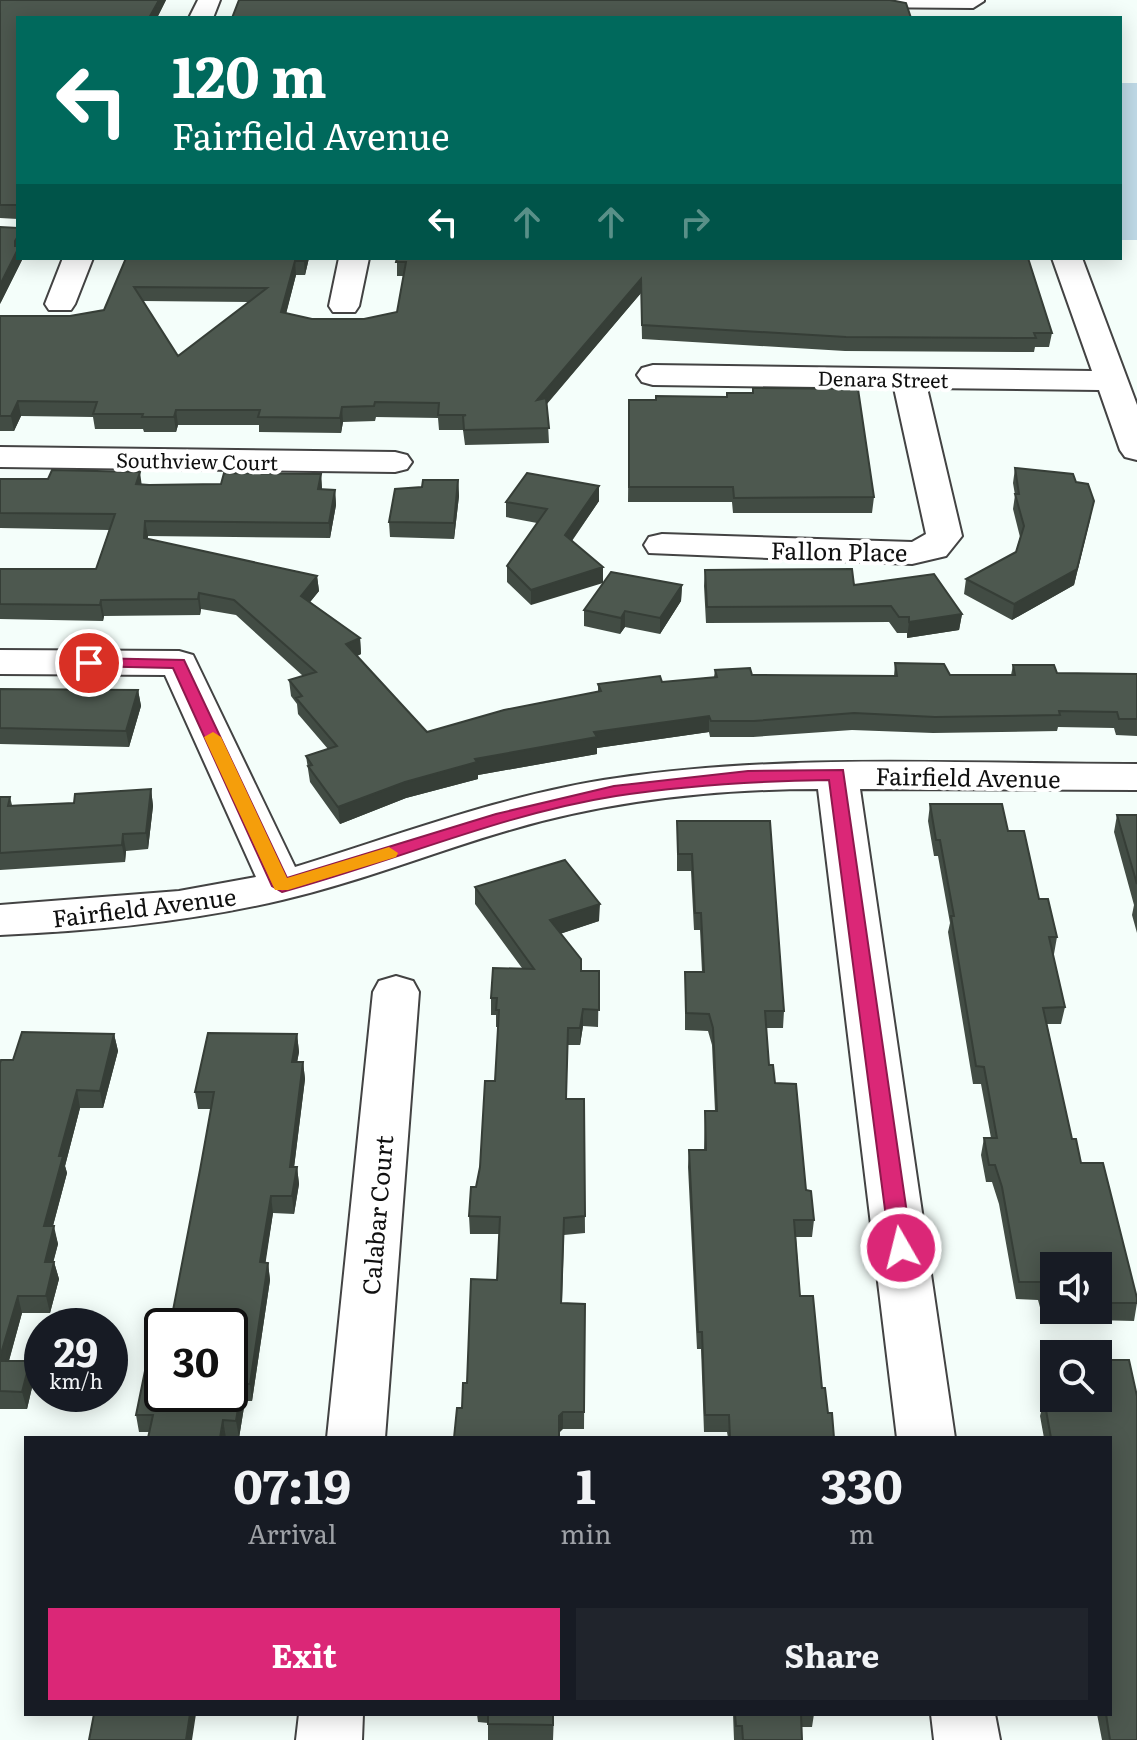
<!DOCTYPE html>
<html lang="en">
<head>
<meta charset="utf-8">
<style>
  :root { --surface:#171b24; --page:#20242c; --text:#f1f3f6; --muted:#9ea1a6; --accent:#db2777 }
  body { margin:0; font-family:Literata,serif; background:var(--page); color:var(--text); height:100vh; display:flex; flex-direction:column; font-size:30px; white-space:nowrap }
  * { box-sizing:border-box; margin:0 }
  p { font-size:26px; color:var(--muted) }
  .icon { flex:none; width:44px; height:44px; fill:none; stroke:currentColor; stroke-width:2; stroke-linecap:round; stroke-linejoin:round }
  .map { position:relative; flex:1; overflow:hidden }
  .sheet { position:absolute; left:24px; top:1436px; width:1088px; height:280px; display:flex; flex-direction:column; background:var(--surface); border-radius:0px; box-shadow:0 4px 20px #0003 }
  .sheet>* { flex:none }
  .hud { position:absolute; left:16px; top:16px; width:1106px; height:244px; border-radius:0px; box-shadow:0 4px 20px #0003; background:#00695c; color:#fff; overflow:hidden }
  .tools { position:absolute; left:1040px; top:1252px; display:grid; gap:16px }
  .tools a { display:grid; place-items:center; width:72px; height:72px; border-radius:0px; background:var(--surface); box-shadow:0 4px 20px #0003; font-size:40px }
  .speed { position:absolute; left:24px; top:1308px; display:flex; gap:16px; font-size:40px; font-weight:700; text-align:center }
  .speed>* { display:grid; place-content:center; width:104px; height:104px; border-radius:50%; background:var(--surface); box-shadow:0 4px 20px #0003; line-height:1 }
  .speed small { font-size:20px; font-weight:400 }
  .speed .limit { border:4px solid #111; border-radius:12px; background:#fff; color:#111 }
  .pin { position:absolute; display:grid; place-items:center; width:68px; height:68px; color:#fff; margin:-34px; border:4px solid #fff; border-radius:50%; box-shadow:0 2px 8px #0007 }
  .me { position:absolute; width:88px; margin:-44px; rotate:352deg; stroke-linejoin:round; filter:drop-shadow(0 0 6px #0008) }
  .turn { display:flex; align-items:center; gap:28px; height:168px; padding:0 24px; font-size:36px }
  .turn .icon { width:104px; height:104px; stroke-width:2.5 }
  .turn b { display:block; font-size:56px; line-height:68px }
  .lanes { display:flex; align-items:center; height:76px; padding:0 24px; background:#0003; justify-content:center; gap:40px; direction:ltr }
  .lanes .off { opacity:.35 }
  .eta { display:flex; justify-content:space-evenly; align-items:center; height:136px; text-align:center }
  .eta b { font-size:48px; font-weight:700; line-height:56px }
  .action { display:flex; gap:16px; margin-top:auto; padding:16px 24px }
  .action a { flex:1; height:92px; border-radius:0px; background:var(--accent); color:#fff; font-size:32px; font-weight:700; line-height:92px; text-align:center }
  .action a+a { background:var(--page); color:var(--text) }
  .map>svg:first-child { display:block }
  .green { fill:#bfdae7 }
  .lines { fill:none; stroke-linecap:round; stroke-linejoin:round }
  .minor-casing { stroke:#434343; stroke-width:4 }
  .minor { fill:#fff; fill-rule:evenodd }
  .wall { fill:#424c44; fill-rule:evenodd }
  .shaded-wall { fill:#363e37 }
  .building { fill:#4d584f; stroke:#363e37; stroke-width:2; fill-rule:evenodd }
  .route { fill:#db2777; stroke:#8e194d; stroke-width:2 }
  .slow { fill:#f59e0b }
  .labels { text-anchor:middle; dominant-baseline:central; stroke-width:8; stroke-linejoin:round; paint-order:stroke }
  .far-street-label { font-size:20px; fill:#101010; stroke:#fff }
  .street-label { font-size:24px; fill:#101010; stroke:#fff }
</style>
</head>
<body>
<div class="map">
<svg width="1137" height="1740" viewBox="0 0 1137 1740">
  <rect width="100%" height="100%" fill="#f4fefa"/>
  <!-- green -->
  <path class="green" d="M1120 83H1137V240H1120Z"/>
  <g class="lines">
    <!-- minor casing -->
    <g class="minor-casing">
      <path id="minor" d="M198 0H220L213 18H189Z
        M840 0H984V1L973 8 851 7Z
        M63 258H93L75 304 71 310H49L45 304Z
        M339 258H369L359 306 355 312H333L329 306Z
        M1052 258H1082L1137 405V460L1125 457 1120 450 1099 390 927 388 962 536 946 556 912 564 649 553 644 545 649 537 662 534 912 542 926 534 894 388 653 385 642 382 637 375 642 368 653 365 1092 371Z
        M0 447 395 452 407 455 412 462 407 469 395 472 0 467Z
        M0 650 179 651 193 655 295 867C399 835 509 793 617 778 788 753 964 764 1137 764V790L860 789 955 1438H897L818 789C715 789 613 800 513 829 436 851 360 882 282 900 189 922 95 931 0 935V905L179 891 256 877 165 675 0 674Z
        M396 976 413 981 419 992 385 1438H327L373 992 379 981Z
        M299 1714H363L362 1740H296Z
        M931 1714H995L1000 1740H934Z"/>
    </g>
    <!-- minor -->
    <use href="#minor" class="minor"/>
  </g>
  <!-- wall -->
  <path class="wall" d="M0 0H166L157 18H18V258L22 260 0 304 18 228V219L0 218Z
    M126 258H309L305 275H296L286 313 312 319H364L397 312 404 276H397V258L1052 333 1049 347H1035L1034 352 845 351 642 339 641 293 547 404 549 443 465 445 463 430H439L438 418 376 417 375 421 343 422 341 433 259 432V425H178L176 432H144L143 429H95L93 417 21 416 14 431H0V316H70L104 310ZM143 301 249 302 178 356Z
    M753 388 874 497 872 513H733L732 502H628L629 400H656L727 397 752 393Z
    M1015 468 1076 482 1091 516 1074 585 1012 620 964 594 966 579 1016 552 1020 537 1013 509 1015 495 1013 483Z
    M321 474 322 489 335 490 336 505 330 538 148 536 147 539 317 576 319 591 310 602 360 638 361 654 357 656 427 732 598 692V684L662 682 714 677 715 670 752 675 894 676 895 663 950 675H1011L1013 665 1057 673 1137 674V736L1116 735 1114 728 1058 727 1057 731 933 733 852 730 753 737H710L709 732 597 748V754L478 775V779L406 798 340 824 310 782 306 756 328 749 298 714 297 704 291 696 289 680 303 676 236 615 201 609 200 615 104 616 103 621 0 619V569H96L109 530 0 528V479L149 485 221 484Z
    M458 480 459 496 454 539 390 537 389 522 422 487Z
    M599 501 572 541 531 605 507 582V566L537 523 506 517V502Z
    M705 570 854 585 962 614 959 630 907 638V633H897L889 622 706 623 704 586Z
    M682 585 681 601 660 634 625 627 620 634 584 626V610Z
    M0 689 138 690 141 706 129 747 0 744Z
    M151 789 153 806 148 849 126 851 125 862 0 870V797H10L12 805 74 803Z
    M930 804 1008 831 1057 937 1054 954H1053L1065 1007 1061 1024H1047L1072 1139 1137 1303 1134 1321 1054 1319 1052 1311H1041L1038 1300 1016 1299 999 1204 992 1182H986L981 1155 984 1138H991L981 1084H973L948 932 950 923 938 856H934L928 821ZM1054 1266H1098V1310H1054Z
    M1117 815H1137V933L1132 915 1134 905 1114 832Z
    M677 821 784 1011 783 1028H766L769 1065 814 1220 812 1237H796L800 1296 834 1438H728L727 1432H704L701 1349H697L688 1167 689 1150H704L705 1111H715L712 1045 708 1031 685 1030V972H702L700 930H694L691 871H677Z
    M475 887 599 921 560 934 581 971H599L598 1027 583 1026 580 1045H568L566 1099H584L585 1233 564 1235 562 1303 585 1304 584 1429H563L462 1408 467 1383 497 1280 499 1234H470L469 1216 476 1187 495 1081 498 1027H496V1015H491V998L522 968 475 904Z
    M114 1034 118 1051 103 1108H80L65 1166 67 1173 53 1226 58 1244 53 1262H54L59 1279 50 1313H22L9 1361H30L34 1379 27 1409H0V1063Z
    M297 1034 299 1052 297 1062H303L305 1079 294 1167H297L299 1184 294 1214 273 1213 265 1262 268 1263 270 1280 252 1401H245L239 1438H148L149 1432H139L136 1415 162 1366 200 1170 211 1109H198L195 1092Z
    M1098 1360H1129L1137 1396V1740H1102L1097 1714H1110V1438H1044L1040 1416 1044 1399 1098 1398Z
    M477 1714H554L553 1740H488V1723L478 1722Z
    M733 1714H814L812 1727H801L802 1740H734Z"/>
  <!-- shaded-wall -->
  <path class="shaded-wall" d="M159 0H166L157 18H149Z
    M18 236V258H22V260L0 304V285Z
    M304 258H309L305 275 304 261Z
    M295 261 296 275 283 326 281 312Z
    M641 279V293L537 415V400Z
    M18 401 21 416 14 431 11 416Z
    M342 407 343 422 341 433 340 418Z
    M176 410 178 425 176 432 174 417Z
    M140 472 142 487 136 484Z
    M321 474 322 490 318 489Z
    M458 480 459 496 454 539V523Z
    M599 486V501L565 550V535Z
    M335 490 336 505 330 538 329 523Z
    M1094 501 1074 585 1012 620 1014 604Z
    M145 521 148 536 146 554 144 538Z
    M603 567V583L531 605V590Z
    M317 576 319 591 302 612 301 596Z
    M682 585 681 601 660 634V618Z
    M199 593 201 609 200 615 198 599Z
    M101 600 104 616 103 621 100 605Z
    M625 611V627L620 634 621 618Z
    M962 614 959 630 907 638 909 622Z
    M360 638 361 654 348 660 346 644Z
    M138 690 141 706 129 747 126 731Z
    M709 716V732L597 748V754L478 775V779L406 798 340 824 338 807 405 782 475 759 594 732Z
    M151 789 153 806 148 849 146 833Z
    M123 834 126 851 125 862 122 845Z
    M600 904 599 921 550 937V920Z
    M583 1009V1026L580 1045V1028Z
    M114 1034 118 1051 103 1108 100 1091Z
    M297 1034 299 1052 294 1079 292 1062Z
    M303 1062 305 1079 292 1184 290 1167Z
    M77 1090 80 1108 65 1166 67 1173 48 1244 44 1226 59 1156Z
    M297 1167 299 1184 294 1214 292 1196Z
    M271 1196 273 1213 263 1280 260 1262Z
    M54 1226 58 1244 49 1279 45 1262Z
    M54 1262 59 1279 50 1313 46 1296Z
    M268 1263 270 1280 252 1401 250 1384Z
    M18 1296 22 1313 4 1378 0 1365V1357Z
    M30 1361 34 1379 27 1409 22 1392Z
    M242 1384 245 1401 239 1438 236 1421Z
    M563 1412V1429L559 1433V1416Z
    M223 1420 226 1438H220Z
    M190 1714H196L192 1740H186Z"/>
  <!-- building -->
  <path class="building" d="M0 0H159L149 18H18V236L15 241V246H18V249L0 285V227L18 228V205H0Z
    M239 0H890L906 3 911 18H232Z
    M126 258H304V261H295L281 312 312 319H364L397 312 406 262H396L397 258H1028L1052 333H1034L1036 338 846 337 642 325 641 279 537 400 546 398 549 428 464 430 463 416 466 415H438L439 403 375 402 374 406 342 407 340 418 258 417 260 410H176L174 417H142L143 414H93L97 402 18 401 11 416H0V316H70L104 310ZM134 287 267 288 178 356Z
    M753 388 858 389 874 497 734 498 733 487H629V400H656V396L727 397V393H753Z
    M1015 468 1073 474 1076 482 1088 484 1094 501 1077 569 1014 604 966 579 1016 552 1024 526 1015 494H1019Z
    M52 470 140 472 136 484 149 485 221 484 224 473 321 474 318 489 335 490 329 523 145 521 144 538 317 576 301 596 360 638 346 644 427 732 504 710 601 691 598 684 660 676 662 682 717 677 715 670 750 668 752 675 897 676 895 663 944 664 950 675H1015L1013 665H1054L1057 673 1137 674V719H1119L1117 712 1059 711 1060 715 935 717 854 713 754 721H711L709 716 594 732 597 737 475 759 477 762 405 782 338 807 308 766 312 765 306 756 337 746 296 698 302 696 289 680 316 672 234 600 199 593 198 599 101 600 100 605 0 604V569H96L115 514 0 513V479H48Z
    M527 473 599 486 565 535 603 567 531 590 507 566 547 509 506 502Z
    M423 480H458L454 523 389 522 395 489 422 487Z
    M852 569 854 585 934 574 962 614 909 622V617H899L891 606 707 607 705 570Z
    M611 572 682 585 660 618 625 611 621 618 584 610Z
    M0 689 138 690 126 731 0 728Z
    M151 789 146 833 123 834 122 845 0 853V797H10L8 806 74 803 75 794Z
    M930 804H1002L1008 831H1024L1039 899H1048L1057 937H1049L1065 1007 1043 1008 1072 1139H1076L1081 1163H1103L1137 1298V1303H1098V1266H1054V1294H1044L1042 1282H1019L1002 1187 995 1165H989L984 1138H997L984 1067 976 1066 951 916H954L940 840H936Z
    M1117 815H1137V884Z
    M677 821H770L784 1011H765L769 1065H773L775 1083 796 1084 806 1190 811 1191 814 1220H794L800 1296H813L822 1388H825L828 1413H832L834 1438H730L729 1415H705L702 1332H698L689 1150H706L705 1111H717L713 1028 709 1014 686 1013 685 972H704L701 913H695L692 854H678Z
    M565 860 600 904 550 920 581 959V971H599V1010L583 1009 580 1028H568L566 1099H584L585 1216 564 1218 561 1303 585 1304 584 1412H563L559 1416V1438H454L457 1408H462L463 1383H467L471 1279 497 1280 500 1217 469 1216 471 1187H476L480 1167 485 1081H495L499 1010H496L497 998H491L493 968 534 969 475 887Z
    M22 1032 114 1034 100 1091 77 1090 59 1156H63L44 1226H54L45 1262H54L46 1296H18L0 1357V1063L1 1060H13Z
    M208 1033 297 1034 292 1062H303L290 1167H297L292 1196H271L260 1262 268 1263 250 1384H242L236 1421 223 1420 220 1438H148L153 1415H136L146 1366H162V1364V1394H230V1326H170L200 1170 214 1092H195Z
    M1098 1360H1129L1137 1396V1740H1110L1106 1714H1110V1438H1051L1044 1399 1098 1398Z
    M0 1361H30L22 1392 0 1391Z
    M94 1714H190L186 1740H89Z
    M488 1714H553V1725L488 1724Z
    M735 1714H801L802 1740H743L742 1726H736Z"/>
  <!-- route -->
  <path class="route" d="M89 658 184 660 287 878 496 814 614 786 748 771 843 770 912 1248 908 1254H893L890 1248 829 780C758 781 687 785 616 796 502 814 393 862 282 892L272 886 173 668 84 666 81 663Z"/>
  <!-- slow -->
  <path class="slow" d="M213 732 221 737 287 878 389 847 398 853 396 857 288 890H275L204 737Z"/>
  <g class="labels">
    <!-- far-street labels -->
    <g class="far-street-label">
      <text transform="translate(883 378) rotate(1)">Denara Street</text>
      <text transform="translate(197 460) rotate(1)">Southview Court</text>
    </g>
    <!-- street labels -->
    <g class="street-label">
      <text transform="translate(839 550) rotate(1)">Fallon Place</text>
      <text transform="translate(968 776) rotate(1)">Fairfield Avenue</text>
      <text transform="translate(144 906) rotate(-7)">Fairfield Avenue</text>
      <text transform="translate(376 1215) rotate(-85)">Calabar Court</text>
    </g>
  </g>
</svg>
<div class="tools">
<a><svg class="icon" aria-label="sound" viewBox="0 0 24 24"><path d="M4 9h4l5-4v14l-5-4H4zM17 9q2 3 0 6"/></svg></a>
<a><svg class="icon" aria-label="search" viewBox="0 0 24 24"><circle cx="10" cy="10" r="6"/><path d="M15 15l6 6"/></svg></a>
</div>
<div class="speed"><div>29<small>km/h</small></div><div class="limit">30</div></div>
<div class="pin" style="left:89px;top:663px;background:#d93025"><svg class="icon" aria-label="arrive" viewBox="0 0 24 24"><path d="M6 21V4h12l-3 4 3 4H6"/></svg></div>
<svg class="me" style="left:901px;top:1248px" viewBox="-20 -20 40 40"><circle r="17" fill="#db2777" stroke="#fff" stroke-width="3"/><path d="M0-11L8 9 0 5-8 9z" fill="#fff"/></svg>
<div class="hud">
<div class="turn"><svg class="icon" aria-label="left" viewBox="0 0 24 24"><path d="M17 20v-9H6M10 6l-5 5 5 5"/></svg><div><b>120 m</b>Fairfield Avenue</div></div>
<div class="lanes"><svg class="icon" aria-label="left" viewBox="0 0 24 24"><path d="M17 20v-9H6M10 6l-5 5 5 5"/></svg><svg class="icon off" aria-label="ahead" viewBox="0 0 24 24"><path d="M12 20V5M6 11l6-6 6 6"/></svg><svg class="icon off" aria-label="ahead" viewBox="0 0 24 24"><path d="M12 20V5M6 11l6-6 6 6"/></svg><svg class="icon off" aria-label="right" viewBox="0 0 24 24"><path d="M7 20v-9h11M14 6l5 5-5 5"/></svg></div>
</div>
<section class="sheet">
<div class="eta">
<div><b>07:19</b><p>Arrival</p></div>
<div><b>1</b><p>min</p></div>
<div><b>330</b><p>m</p></div>
</div>
<div class="action"><a>Exit</a><a>Share</a></div>
</section>
</div>
</body>
</html>
